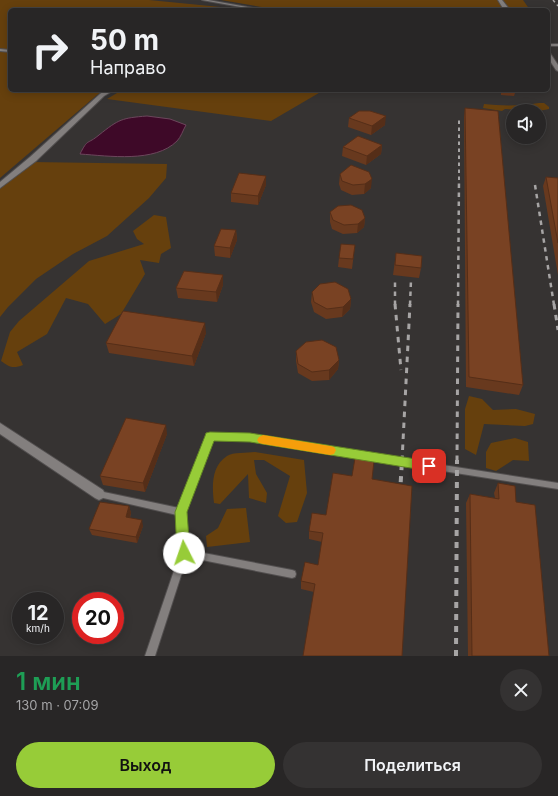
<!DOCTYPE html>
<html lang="ru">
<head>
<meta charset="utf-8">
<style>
  :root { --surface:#282626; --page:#343232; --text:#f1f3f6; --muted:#a5a5a7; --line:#444343; --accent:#97cc38 }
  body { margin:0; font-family:Inter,sans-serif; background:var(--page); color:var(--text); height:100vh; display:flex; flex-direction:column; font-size:15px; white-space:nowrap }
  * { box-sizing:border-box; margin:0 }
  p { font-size:13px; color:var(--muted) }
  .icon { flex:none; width:22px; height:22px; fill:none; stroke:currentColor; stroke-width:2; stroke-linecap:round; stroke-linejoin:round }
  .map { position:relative; height:656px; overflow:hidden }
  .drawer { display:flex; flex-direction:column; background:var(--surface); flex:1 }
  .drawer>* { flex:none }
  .hud { position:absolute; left:8px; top:8px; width:542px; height:84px; border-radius:6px; box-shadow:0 2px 10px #0003,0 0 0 1px var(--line); background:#282626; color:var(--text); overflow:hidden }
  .buttons { position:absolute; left:506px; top:104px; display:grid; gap:8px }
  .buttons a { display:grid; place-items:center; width:40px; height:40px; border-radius:50%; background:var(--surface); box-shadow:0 2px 10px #0003,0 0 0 1px var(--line); font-size:20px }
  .speed { position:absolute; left:12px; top:592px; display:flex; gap:8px; font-size:20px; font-weight:700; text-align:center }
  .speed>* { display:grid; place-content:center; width:52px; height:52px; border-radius:50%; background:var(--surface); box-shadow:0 2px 10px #0003,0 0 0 1px var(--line); line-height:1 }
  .speed small { font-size:10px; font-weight:400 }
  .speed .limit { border:6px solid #d22; background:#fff; color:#111 }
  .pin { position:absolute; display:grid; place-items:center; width:34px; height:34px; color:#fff; margin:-17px; border-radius:8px; box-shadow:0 2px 6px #0006 }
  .me { position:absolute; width:44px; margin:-22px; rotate:356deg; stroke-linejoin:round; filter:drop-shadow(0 0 3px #0008) }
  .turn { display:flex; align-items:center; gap:14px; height:84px; padding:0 16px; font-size:18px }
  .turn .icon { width:52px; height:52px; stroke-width:2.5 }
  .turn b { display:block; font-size:28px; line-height:34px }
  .round { display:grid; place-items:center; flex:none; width:42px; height:42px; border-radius:21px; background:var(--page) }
  .head { display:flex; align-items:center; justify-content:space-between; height:68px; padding:0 16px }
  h1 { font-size:24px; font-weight:600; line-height:30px; color:#1e9e55 }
  .cta { display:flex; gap:8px; margin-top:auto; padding:8px 16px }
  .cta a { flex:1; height:46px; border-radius:24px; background:var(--accent); color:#111; font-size:16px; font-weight:600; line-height:46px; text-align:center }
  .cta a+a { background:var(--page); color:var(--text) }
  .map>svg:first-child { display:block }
  .green { fill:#66400d }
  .water { fill:#3e0928; stroke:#6c465c }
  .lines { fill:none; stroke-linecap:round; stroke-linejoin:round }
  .lane-casing { stroke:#524f4f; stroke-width:2 }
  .street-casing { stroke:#524f4f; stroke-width:2 }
  .lane { fill:#837f7e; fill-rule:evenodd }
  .street { fill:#837f7e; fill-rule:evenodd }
  .rail-far4 { stroke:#a7a5a5; stroke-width:1.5; stroke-dasharray:3 3; stroke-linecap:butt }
  .rail-far3 { stroke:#a7a5a5; stroke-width:2; stroke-dasharray:3.5 3.5; stroke-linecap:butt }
  .rail-far2 { stroke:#a7a5a5; stroke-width:2.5; stroke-dasharray:4.5 4.5; stroke-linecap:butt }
  .rail-far1 { stroke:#a7a5a5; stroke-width:3; stroke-dasharray:5.5 5.5; stroke-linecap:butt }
  .rail { stroke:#a7a5a5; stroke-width:4; stroke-dasharray:6 6; stroke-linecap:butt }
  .wall { fill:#68391e }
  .shaded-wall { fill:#552e18 }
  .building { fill:#794223; stroke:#552e18 }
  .route { fill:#97cc38; stroke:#628524 }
  .slow { fill:#f59e0b }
</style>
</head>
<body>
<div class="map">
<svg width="558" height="656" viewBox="0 0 558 656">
  <rect width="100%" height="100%" fill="#363332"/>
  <!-- green -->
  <path class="green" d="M0 0H149L251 10H10V90H106L97 95 0 178Z
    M221 0H523L530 10H279Z
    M122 90H324L271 121 107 99Z
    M539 103H544L549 107V109L539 111 505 109 502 111 483 108 484 104C500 106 523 106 539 103Z
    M31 162 167 164 166 178 149 198 107 236 73 254 36 279 8 307 0 317V188Z
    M154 215 166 217 171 248 161 254 159 263 140 260 145 274 121 314 105 324 88 304 66 298 47 334 17 352 23 365C13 369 9 367 1 361L10 332 19 321 89 261 144 244 137 239 133 231Z
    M469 396 482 399 493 410 516 409 535 414 533 424 525 426 484 424 476 455 465 449V409Z
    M515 438 528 442 529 461 513 460 496 471 486 468V452L491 443Z
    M255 452 304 460 307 493 297 522 286 523 278 516 290 476 264 460H254L256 474 267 493 266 503 249 498 248 474 220 504 214 503C212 487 211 466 227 456 233 452 247 453 255 452Z
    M246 508 250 542 207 547 206 536 218 528 227 509Z"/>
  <!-- water -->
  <path class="water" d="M147 116 170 119 186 125C183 130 181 137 177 141 155 163 109 156 80 154 88 138 87 145 99 135 119 119 122 118 147 116Z"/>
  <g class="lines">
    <!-- lane casing -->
    <g class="lane-casing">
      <path id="lane" d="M202 0H208L265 10H258Z
        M548 44H558V46H548Z
        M0 49 10 50V52L0 51Z
        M210 433 250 435 558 483V489L250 441 212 439 185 512 188 550 292 570 295 571 296 574 295 577 292 578 187 557 155 656H145L180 553 177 515 99 497 96 496 95 494 96 492 99 491 179 508 207 436 208 434Z"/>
    </g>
    <!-- street casing -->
    <g class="street-casing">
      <path id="street" d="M498 0H502L510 10H504Z
        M548 52 550 53 558 65V71L556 70 548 58Z
        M106 90H114L104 96 36 161 0 188V182L30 157 100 94Z
        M0 423 103 490 105 494 103 498 99 500 95 498 0 434Z"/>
    </g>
    <!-- lane -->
    <use href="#lane" class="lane"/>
    <!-- street -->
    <use href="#street" class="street"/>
    <!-- rail-far4 -->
    <path class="rail-far4" d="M553 0 558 6"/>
    <!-- rail-far3 -->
    <path class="rail-far3" d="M459 180V117"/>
    <!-- rail-far2 -->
    <path class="rail-far2" d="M535 185 554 305
      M395 305V280
      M410 305 411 280
      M458 305 459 179"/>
    <!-- rail-far1 -->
    <path class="rail-far1" d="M395 304 401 370
      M554 304 558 330
      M402 461 410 304
      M457 461 458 304"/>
    <!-- rail -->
    <path class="rail" d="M400 494 402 460
      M456 656 457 460"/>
  </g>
  <!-- wall -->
  <path class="wall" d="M462 90H478V92Z
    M501 90H516L514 96 501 95Z
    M465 108 523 385 519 395 466 387 464 117Z
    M349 118 385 125 371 135 348 127Z
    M382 145 381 154 366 165 342 156 343 147Z
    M351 165 371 188 364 194 352 195 341 190 339 184 340 174Z
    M546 177 558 178V275L543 186Z
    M266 185 258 205 231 202V193Z
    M330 212 365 218 364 227 357 233 343 234 332 229 330 222Z
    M236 230 237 240 230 258 215 256 214 246Z
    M355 245 352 269 338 267 339 258Z
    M396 253 421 268 419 278 393 275Z
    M223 275V285L217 302 178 298 176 288Z
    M312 292 351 299 350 309 342 317 326 319 314 312 311 302Z
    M206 333 194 366 109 353 106 343Z
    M296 351 339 360 338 369 329 380 312 381 298 373 296 361Z
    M167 434 145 492 103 485 100 476Z
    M374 461 314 592 301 589V581L318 565 322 542 309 539V531L326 515 352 476Z
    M498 483 516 502 549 656H468L466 503 470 494 495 498 494 493Z
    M129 506 131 513 130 518 143 526 137 543 92 535 89 529Z"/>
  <!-- shaded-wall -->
  <path class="shaded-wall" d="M386 116 385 125 371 135 372 126Z
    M382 145 381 154 366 165 367 156Z
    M266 176V185L258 205V196Z
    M372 179 371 188 364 194 365 184Z
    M365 218 364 227 357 233 358 224Z
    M236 230 237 240 230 258V248Z
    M223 275V285L217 302 216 292Z
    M351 299 350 309 342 317 343 307Z
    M205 323 206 333 194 366 192 356Z
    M339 360 338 369 329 380V370Z
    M166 425 167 434 145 492 143 483Z
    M129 506 131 513 128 523 126 517Z
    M142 520 143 526 137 543 136 537Z"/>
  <!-- building -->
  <path class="building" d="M465 108 498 111 523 385 469 377Z
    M359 111H370L386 116 372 126 349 118Z
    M358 136 382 145 367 156 343 147Z
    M351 165 369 172 372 179 365 184 353 185 342 181 340 174Z
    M239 173 266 176 258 196 231 193Z
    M546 177 558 178V243Z
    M351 205 362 210 365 218 358 224 344 225 333 220 330 212 338 206Z
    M221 229 236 230 230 248 214 246Z
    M341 244 355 245 353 259 339 258Z
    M396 253 422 256 421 268 395 265Z
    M184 271 223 275 216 292 176 288Z
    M335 282 348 289 351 299 343 307 327 309 314 302 312 292 320 284Z
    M123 311 205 323 192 356 106 343Z
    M322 340 336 347 339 360 329 370 312 372 298 364 296 351 306 342Z
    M126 418 166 425 143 483 100 476Z
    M355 458 374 461 372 479 412 486 402 656H303L315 584 301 581 305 562 318 565 323 533 309 531 312 513 326 515 333 473 352 476Z
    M498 483 515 486 516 502 535 505 549 656H472L470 494 499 499Z
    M100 502 129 506 126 517 142 520 136 537 89 529Z"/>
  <!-- route -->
  <path class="route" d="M210 432 250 433 429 461 433 463 434 466 433 469 429 471 250 442 214 441 187 512 190 553 188 557 184 559 179 557 177 553 175 512 205 436 206 433Z"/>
  <!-- slow -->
  <path class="slow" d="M263 435 330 446 334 447 336 450 334 454 330 455 263 444 259 443 257 440 259 437Z"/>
</svg>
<div class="buttons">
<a><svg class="icon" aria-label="sound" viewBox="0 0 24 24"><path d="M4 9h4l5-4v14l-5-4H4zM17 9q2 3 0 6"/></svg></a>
</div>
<div class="speed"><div>12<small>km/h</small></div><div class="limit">20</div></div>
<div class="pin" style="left:429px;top:466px;background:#d93025"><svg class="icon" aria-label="arrive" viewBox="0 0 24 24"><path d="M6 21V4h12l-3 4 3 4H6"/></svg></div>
<svg class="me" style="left:184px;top:553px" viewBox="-20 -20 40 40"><circle r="19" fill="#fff"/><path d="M0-13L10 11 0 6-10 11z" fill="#97cc38"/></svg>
<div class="hud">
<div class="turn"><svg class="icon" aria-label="right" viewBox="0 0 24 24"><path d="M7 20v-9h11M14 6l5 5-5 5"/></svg><div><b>50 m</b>Направо</div></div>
</div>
</div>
<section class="drawer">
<div class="head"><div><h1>1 мин</h1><p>130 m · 07:09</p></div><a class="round"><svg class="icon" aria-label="close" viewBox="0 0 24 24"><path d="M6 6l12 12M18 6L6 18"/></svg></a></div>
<div class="cta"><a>Выход</a><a>Поделиться</a></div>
</section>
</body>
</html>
